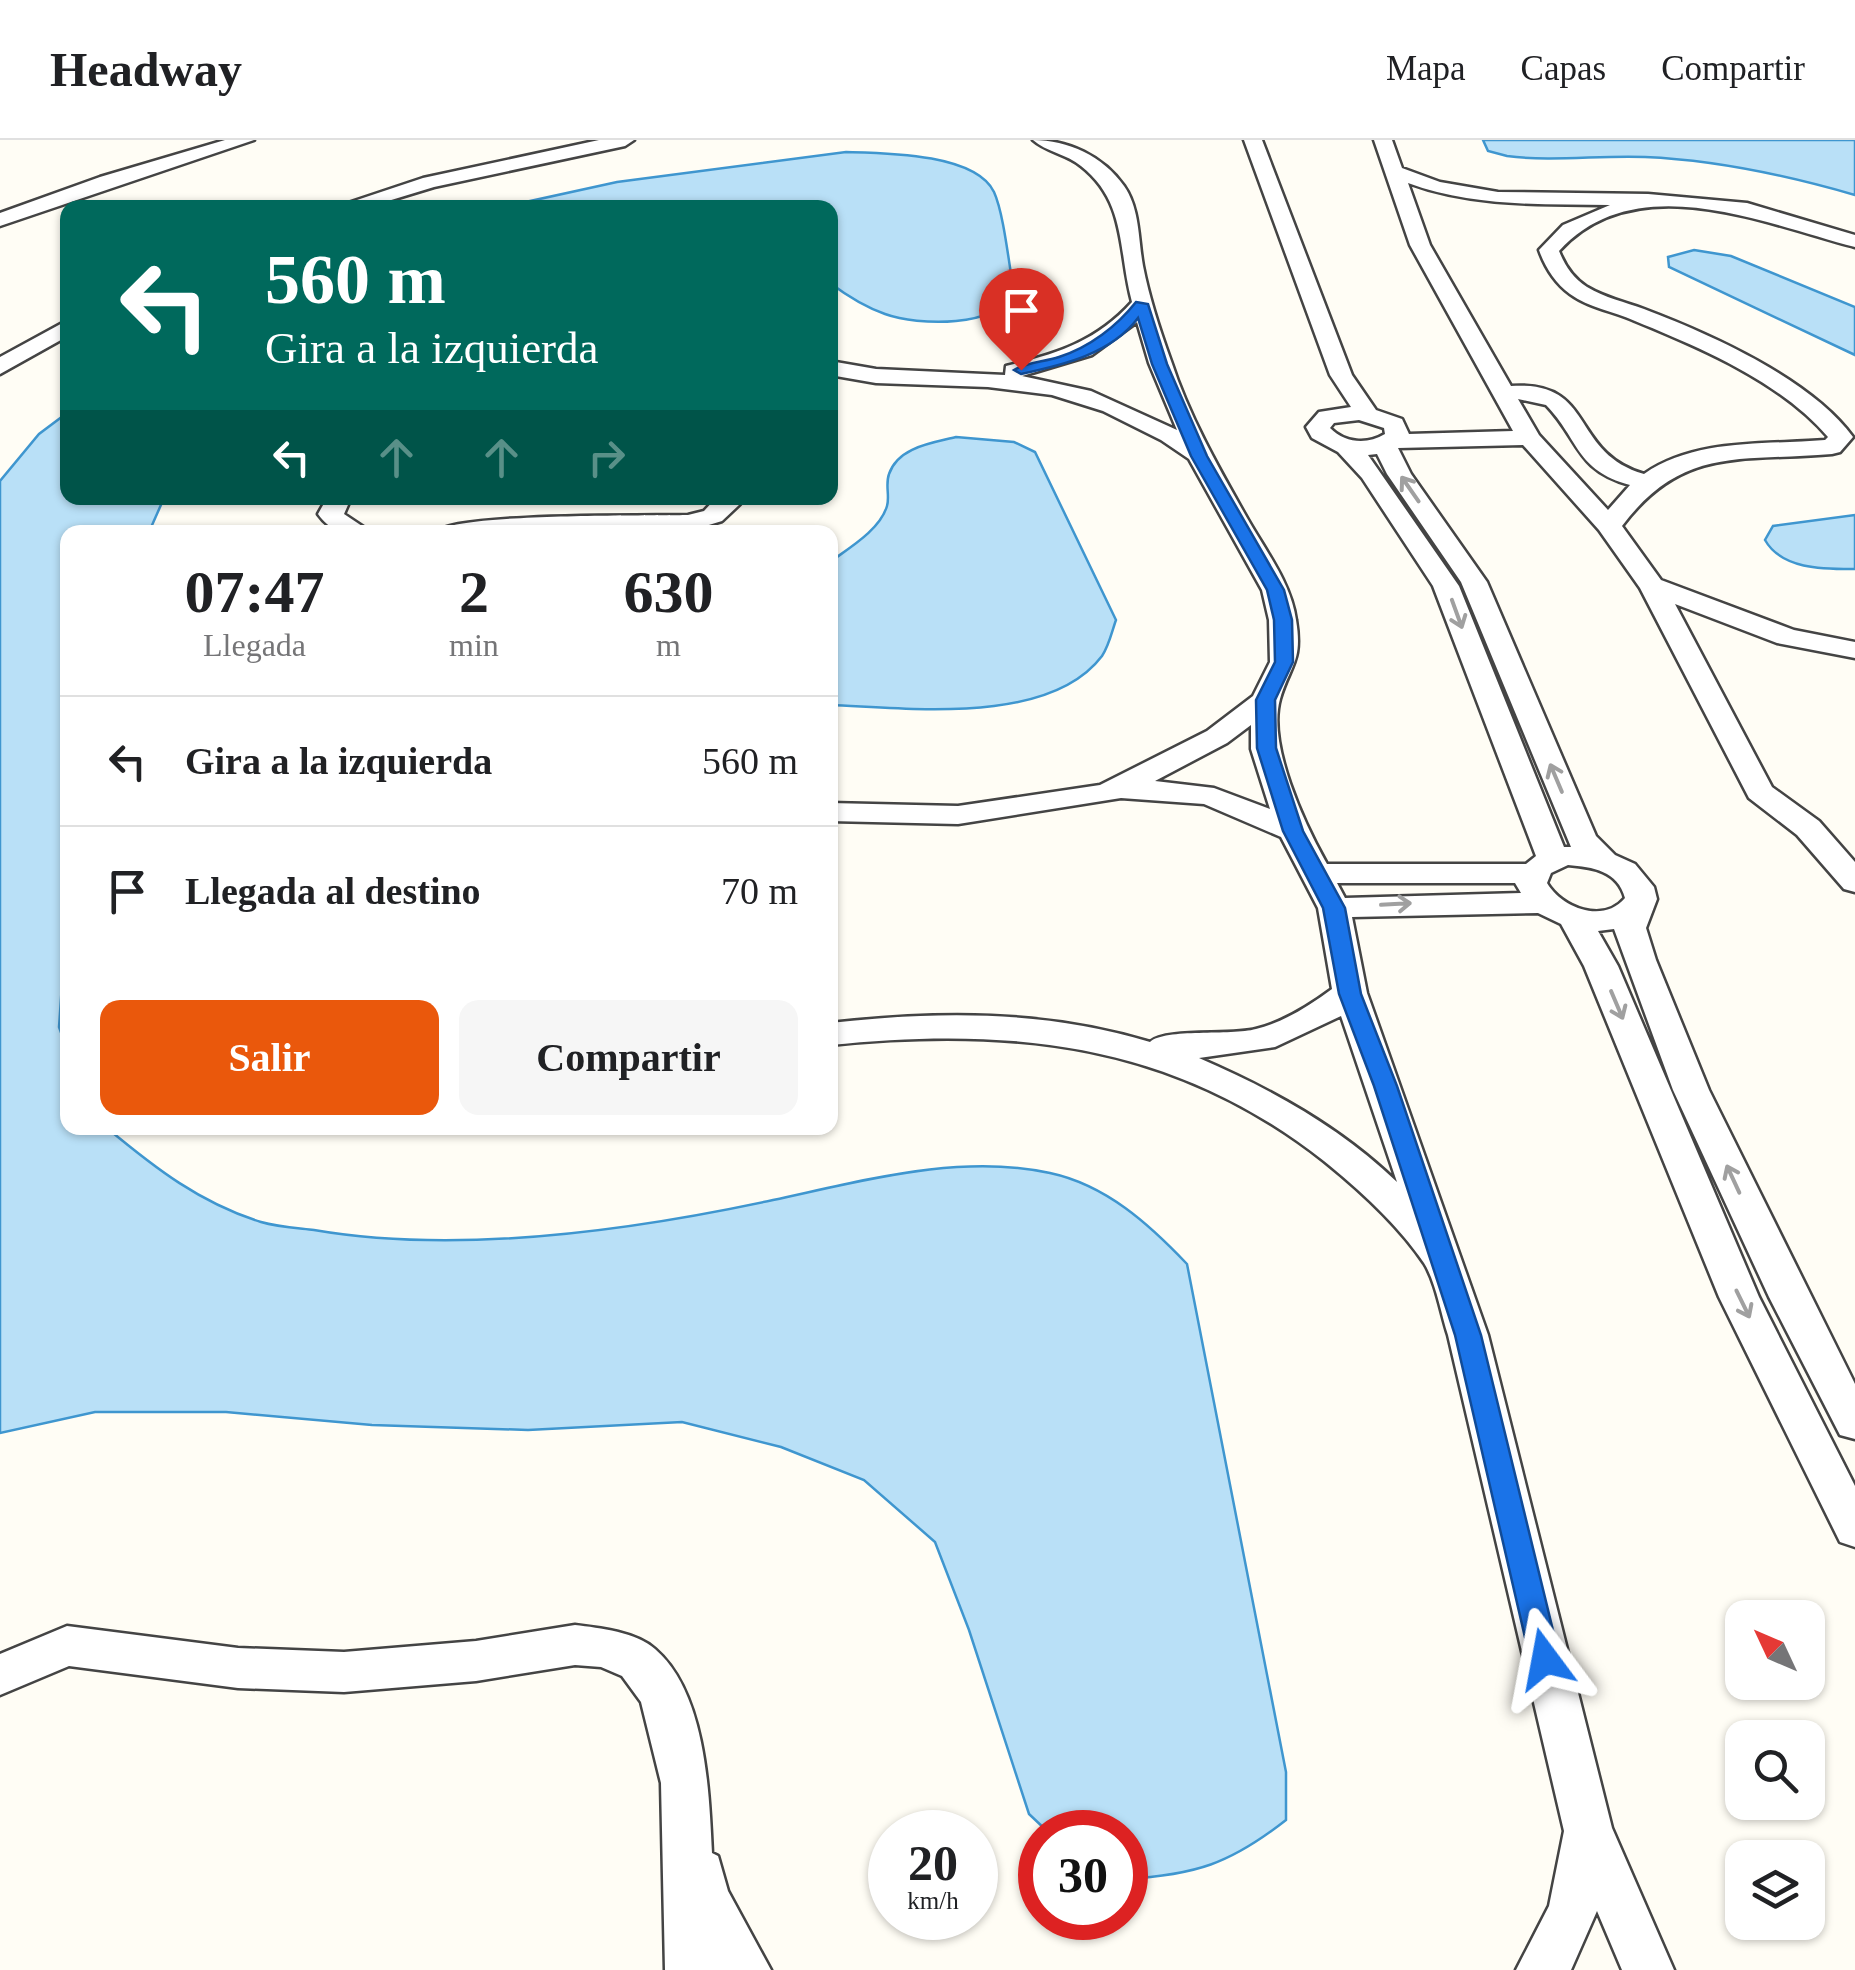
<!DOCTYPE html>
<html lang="es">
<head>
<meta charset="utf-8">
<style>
  :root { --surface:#fff; --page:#f6f6f6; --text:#202124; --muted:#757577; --line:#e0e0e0; --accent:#ea580c }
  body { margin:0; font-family:Georgia,serif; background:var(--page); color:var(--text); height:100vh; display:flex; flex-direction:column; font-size:38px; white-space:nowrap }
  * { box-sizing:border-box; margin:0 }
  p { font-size:32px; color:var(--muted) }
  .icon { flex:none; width:55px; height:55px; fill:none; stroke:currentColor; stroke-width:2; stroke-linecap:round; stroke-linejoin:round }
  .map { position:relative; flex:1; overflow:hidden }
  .sheet { position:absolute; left:60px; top:385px; width:778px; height:610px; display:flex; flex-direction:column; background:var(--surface); border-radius:20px; box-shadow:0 2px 8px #0004 }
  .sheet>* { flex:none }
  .guide { position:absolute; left:60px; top:60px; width:778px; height:305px; border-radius:20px; box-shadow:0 2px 8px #0004; background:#00695c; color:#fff; overflow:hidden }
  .needle { width:65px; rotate:314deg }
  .controls { position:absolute; left:1725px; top:1460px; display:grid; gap:20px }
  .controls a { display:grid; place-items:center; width:100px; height:100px; border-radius:20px; background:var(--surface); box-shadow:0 2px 8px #0004; font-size:50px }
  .speed { position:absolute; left:868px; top:1670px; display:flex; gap:20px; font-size:50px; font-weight:700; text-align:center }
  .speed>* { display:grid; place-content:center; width:130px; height:130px; border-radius:50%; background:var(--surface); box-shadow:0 2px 8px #0004; line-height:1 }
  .speed small { font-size:25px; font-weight:400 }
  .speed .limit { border:15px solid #d22; background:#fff; color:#111 }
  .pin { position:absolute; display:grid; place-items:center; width:85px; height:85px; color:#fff; margin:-102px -42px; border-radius:50% 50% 50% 0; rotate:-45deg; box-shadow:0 0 10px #0007 }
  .pin .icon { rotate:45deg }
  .me { position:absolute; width:110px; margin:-55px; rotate:347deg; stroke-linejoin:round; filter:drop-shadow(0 0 8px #0008) }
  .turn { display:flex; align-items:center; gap:35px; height:210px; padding:0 40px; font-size:45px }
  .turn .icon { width:130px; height:130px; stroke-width:2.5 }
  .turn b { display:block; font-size:70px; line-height:85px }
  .lanes { display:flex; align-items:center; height:95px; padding:0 40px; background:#0003; justify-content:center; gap:50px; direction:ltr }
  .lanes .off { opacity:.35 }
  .eta { display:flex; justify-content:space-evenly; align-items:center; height:170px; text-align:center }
  .eta b { font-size:60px; font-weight:600; line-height:70px }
  .cta { display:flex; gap:20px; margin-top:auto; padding:20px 40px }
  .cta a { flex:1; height:115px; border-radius:20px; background:var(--accent); color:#fff; font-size:40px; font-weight:600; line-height:115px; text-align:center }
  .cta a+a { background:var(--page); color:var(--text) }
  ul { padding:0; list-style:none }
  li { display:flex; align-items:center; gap:30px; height:130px; padding:0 40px; border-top:2px solid var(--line) }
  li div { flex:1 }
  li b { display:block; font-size:38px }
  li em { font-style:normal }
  header { display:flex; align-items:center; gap:60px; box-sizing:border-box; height:140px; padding:0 50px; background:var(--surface); border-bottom:2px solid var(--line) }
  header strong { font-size:48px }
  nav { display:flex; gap:55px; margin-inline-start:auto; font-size:35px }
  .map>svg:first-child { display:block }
  .water { fill:#b9e0f7; stroke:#3f96cf; stroke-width:2.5 }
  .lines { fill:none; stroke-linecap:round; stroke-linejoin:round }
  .minor-casing { stroke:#444; stroke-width:5 }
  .minor { fill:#fff; fill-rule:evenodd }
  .oneway { stroke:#a0a0a0 }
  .route { fill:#1a73e8; stroke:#114b97; stroke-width:2.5 }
</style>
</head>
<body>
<header>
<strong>Headway</strong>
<nav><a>Mapa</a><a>Capas</a><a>Compartir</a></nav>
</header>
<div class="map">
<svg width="1855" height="1830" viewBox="0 0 1855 1830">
  <rect width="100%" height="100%" fill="#fffdf5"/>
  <!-- water -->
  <path class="water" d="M1483 0H1855V55C1786 35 1717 20 1645 17 1599 15 1553 22 1507 16L1488 11Z
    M846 12C883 13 975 13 994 52 1004 74 1009 126 1014 152 998 188 918 186 885 174 865 167 846 155 830 143V68L503 67 617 42Z
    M1694 110 1731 116 1855 167V215L1669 127 1668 117Z
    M67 273 68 358H164L149 392H68V816L63 830 59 887 67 909 68 988H107C155 1028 200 1063 261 1082 278 1087 297 1088 314 1090 459 1115 629 1091 773 1060 862 1041 960 1013 1050 1033 1106 1045 1149 1084 1187 1124L1286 1632V1680C1230 1724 1195 1735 1125 1739V1692H1048L1029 1674 969 1490 935 1402 864 1340 781 1307 682 1282 528 1290 372 1285 226 1272H95L0 1293V341L39 294Z
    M956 297 1014 302 1035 312 1116 480C1112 491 1109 506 1102 516 1049 586 908 568 830 565V422C849 408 880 390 887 366 890 356 885 345 889 334 898 307 932 303 956 297Z
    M1855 375V429C1825 429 1782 430 1765 400L1773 386Z"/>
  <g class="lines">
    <!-- minor casing -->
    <g class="minor-casing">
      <path id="minor" d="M225 0H254L0 86V73L100 37Z
        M599 0H634L625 6 434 47 365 68H333L423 38Z
        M1033 0C1068 0 1103 16 1124 46 1140 69 1138 99 1143 126 1149 157 1160 191 1171 221 1189 276 1218 327 1247 378 1265 410 1291 443 1296 480 1303 522 1290 525 1280 559 1267 605 1305 685 1327 724H1526L1536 716 1433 446 1362 338 1338 312 1312 298 1306 287 1319 272 1351 267 1330 235 1244 0H1262L1352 235 1376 270 1402 279 1409 294 1513 291 1410 105 1374 0H1392L1402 28 1440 42 1498 52 1648 54 1747 63 1855 95V107C1765 84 1636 26 1559 111 1565 126 1573 138 1587 147 1605 158 1625 162 1644 169 1710 194 1811 239 1853 297L1840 312 1832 314C1742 322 1683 305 1622 386L1661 440 1794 490 1855 502V518L1777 503 1675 464 1772 647 1819 681 1855 722V752L1844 749 1797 695 1749 658 1640 448 1599 390 1523 305 1398 308 1411 334 1487 442 1596 696 1615 715 1635 724 1654 747 1657 759 1646 788 1656 820 1709 950 1855 1244V1299L1840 1295 1769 1157 1673 950 1614 789 1598 791 1618 826 1759 1157 1855 1346V1407L1840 1402 1719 1157 1584 826 1561 784 1538 773 1352 777 1367 853 1488 1195 1612 1688 1674 1830H1622L1597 1771 1571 1830H1516L1549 1766 1564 1691 1448 1195C1441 1174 1436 1142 1424 1123 1399 1086 1360 1050 1324 1021 1174 903 1014 886 830 905V883C938 871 1045 870 1150 902 1165 888 1231 896 1256 889 1284 882 1309 866 1332 849L1318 768 1281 697 1204 664 1121 658 958 684 830 681V663L958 666 1100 645 1207 591 1253 556 1270 522 1269 480 1262 450 1189 319 1161 300 1103 271 1052 255 988 247 876 243 830 235V221L876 229 1005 235 1006 226C1056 214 1096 202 1132 162 1118 111 1127 62 1081 26 1067 14 1046 12 1033 0ZM1408 43C1473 67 1541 64 1610 65L1563 85 1539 110C1545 127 1555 143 1570 154 1589 168 1613 171 1635 181 1701 208 1781 242 1828 297L1825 300C1765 305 1696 298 1644 334 1569 312 1596 240 1511 246L1430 105ZM1137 182 1149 223 1177 290 1091 251 1022 236 1092 215ZM1518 259 1546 265C1580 300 1575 330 1630 345L1608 370 1539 295ZM1359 280 1384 288 1385 294C1367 305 1345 303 1330 288L1334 283ZM1377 314 1387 334 1461 442 1571 707H1564L1459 446 1368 315ZM1251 585V609L1270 669 1214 648 1155 641 1227 603ZM1568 725C1593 727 1618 731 1625 758 1603 784 1562 768 1547 743L1551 733ZM1337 743H1515L1521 753 1345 758ZM1341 876 1397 1042C1340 987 1271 949 1199 918L1275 907Z
        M68 180V196L0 234V217Z
        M327 358H351L344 374 371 392C347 392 333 395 318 374Z
        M716 358H740V364L722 381 689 391 436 392C453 373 651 376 688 375L704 371Z
        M575 1485C600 1488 636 1492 655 1509 706 1553 709 1652 712 1713L718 1716 728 1751 771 1830H665L661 1643 641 1562 622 1536 601 1527 575 1525 476 1541 344 1552 238 1548 69 1526 0 1555V1514L67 1486 238 1508 344 1512 476 1501Z"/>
    </g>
    <!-- minor -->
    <use href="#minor" class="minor"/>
  </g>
  <!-- one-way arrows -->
  <defs><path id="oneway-shaft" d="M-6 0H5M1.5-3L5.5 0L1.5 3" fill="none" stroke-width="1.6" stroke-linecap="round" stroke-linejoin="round" transform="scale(2.5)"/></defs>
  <g class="oneway">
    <use href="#oneway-shaft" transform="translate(1410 349) rotate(-125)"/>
    <use href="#oneway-shaft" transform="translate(1457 474) rotate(70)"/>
    <use href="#oneway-shaft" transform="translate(1556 638) rotate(-113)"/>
    <use href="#oneway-shaft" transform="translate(1396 764) rotate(-3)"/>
    <use href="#oneway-shaft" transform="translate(1617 865) rotate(67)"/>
    <use href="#oneway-shaft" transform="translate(1733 1039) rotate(-115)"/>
    <use href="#oneway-shaft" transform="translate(1743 1164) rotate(64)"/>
  </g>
  <!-- route -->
  <path class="route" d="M1136 162 1148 164 1167 224 1207 316 1284 450 1292 480 1293 522 1275 560 1276 608 1303 691 1345 768 1361 854 1397 946 1481 1195 1560 1519 1555 1528 1545 1532 1534 1528 1530 1519 1455 1195 1374 946 1339 854 1323 768 1283 691 1257 608 1256 560 1275 522 1274 480 1267 450 1191 316 1152 224 1138 178C1111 214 1063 225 1021 234L1014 230C1026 222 1044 222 1059 217 1090 207 1117 186 1136 162Z"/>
</svg>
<div class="controls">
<a><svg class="needle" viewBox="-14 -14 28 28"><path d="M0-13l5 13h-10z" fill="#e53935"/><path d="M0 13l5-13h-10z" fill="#757577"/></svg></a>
<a><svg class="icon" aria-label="search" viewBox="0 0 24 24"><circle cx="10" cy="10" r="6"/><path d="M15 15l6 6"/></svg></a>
<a><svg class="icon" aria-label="layers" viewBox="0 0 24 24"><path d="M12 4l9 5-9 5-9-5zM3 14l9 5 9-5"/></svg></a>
</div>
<div class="speed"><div>20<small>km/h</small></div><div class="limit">30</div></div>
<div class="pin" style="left:1021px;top:230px;background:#d93025"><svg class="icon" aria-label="arrive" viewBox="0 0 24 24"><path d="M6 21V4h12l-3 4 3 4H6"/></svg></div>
<svg class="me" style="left:1545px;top:1519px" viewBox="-20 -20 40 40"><path d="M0-17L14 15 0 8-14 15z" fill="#1a73e8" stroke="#fff" stroke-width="4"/></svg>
<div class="guide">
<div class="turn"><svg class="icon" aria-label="left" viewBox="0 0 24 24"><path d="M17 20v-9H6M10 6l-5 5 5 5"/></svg><div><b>560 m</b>Gira a la izquierda</div></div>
<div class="lanes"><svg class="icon" aria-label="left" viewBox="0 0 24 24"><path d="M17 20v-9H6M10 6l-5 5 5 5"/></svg><svg class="icon off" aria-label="ahead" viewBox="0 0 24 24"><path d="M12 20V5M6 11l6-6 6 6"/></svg><svg class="icon off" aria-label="ahead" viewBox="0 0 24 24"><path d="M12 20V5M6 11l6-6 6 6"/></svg><svg class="icon off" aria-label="right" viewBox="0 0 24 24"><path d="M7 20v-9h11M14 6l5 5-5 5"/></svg></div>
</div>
<section class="sheet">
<div class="eta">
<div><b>07:47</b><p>Llegada</p></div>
<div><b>2</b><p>min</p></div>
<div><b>630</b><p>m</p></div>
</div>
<ul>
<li><svg class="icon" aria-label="left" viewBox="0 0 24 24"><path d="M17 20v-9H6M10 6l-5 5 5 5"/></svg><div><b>Gira a la izquierda</b></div><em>560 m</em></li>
<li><svg class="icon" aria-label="arrive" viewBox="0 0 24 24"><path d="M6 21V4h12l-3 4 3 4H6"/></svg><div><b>Llegada al destino</b></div><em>70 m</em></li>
</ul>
<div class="cta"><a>Salir</a><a>Compartir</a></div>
</section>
</div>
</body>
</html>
